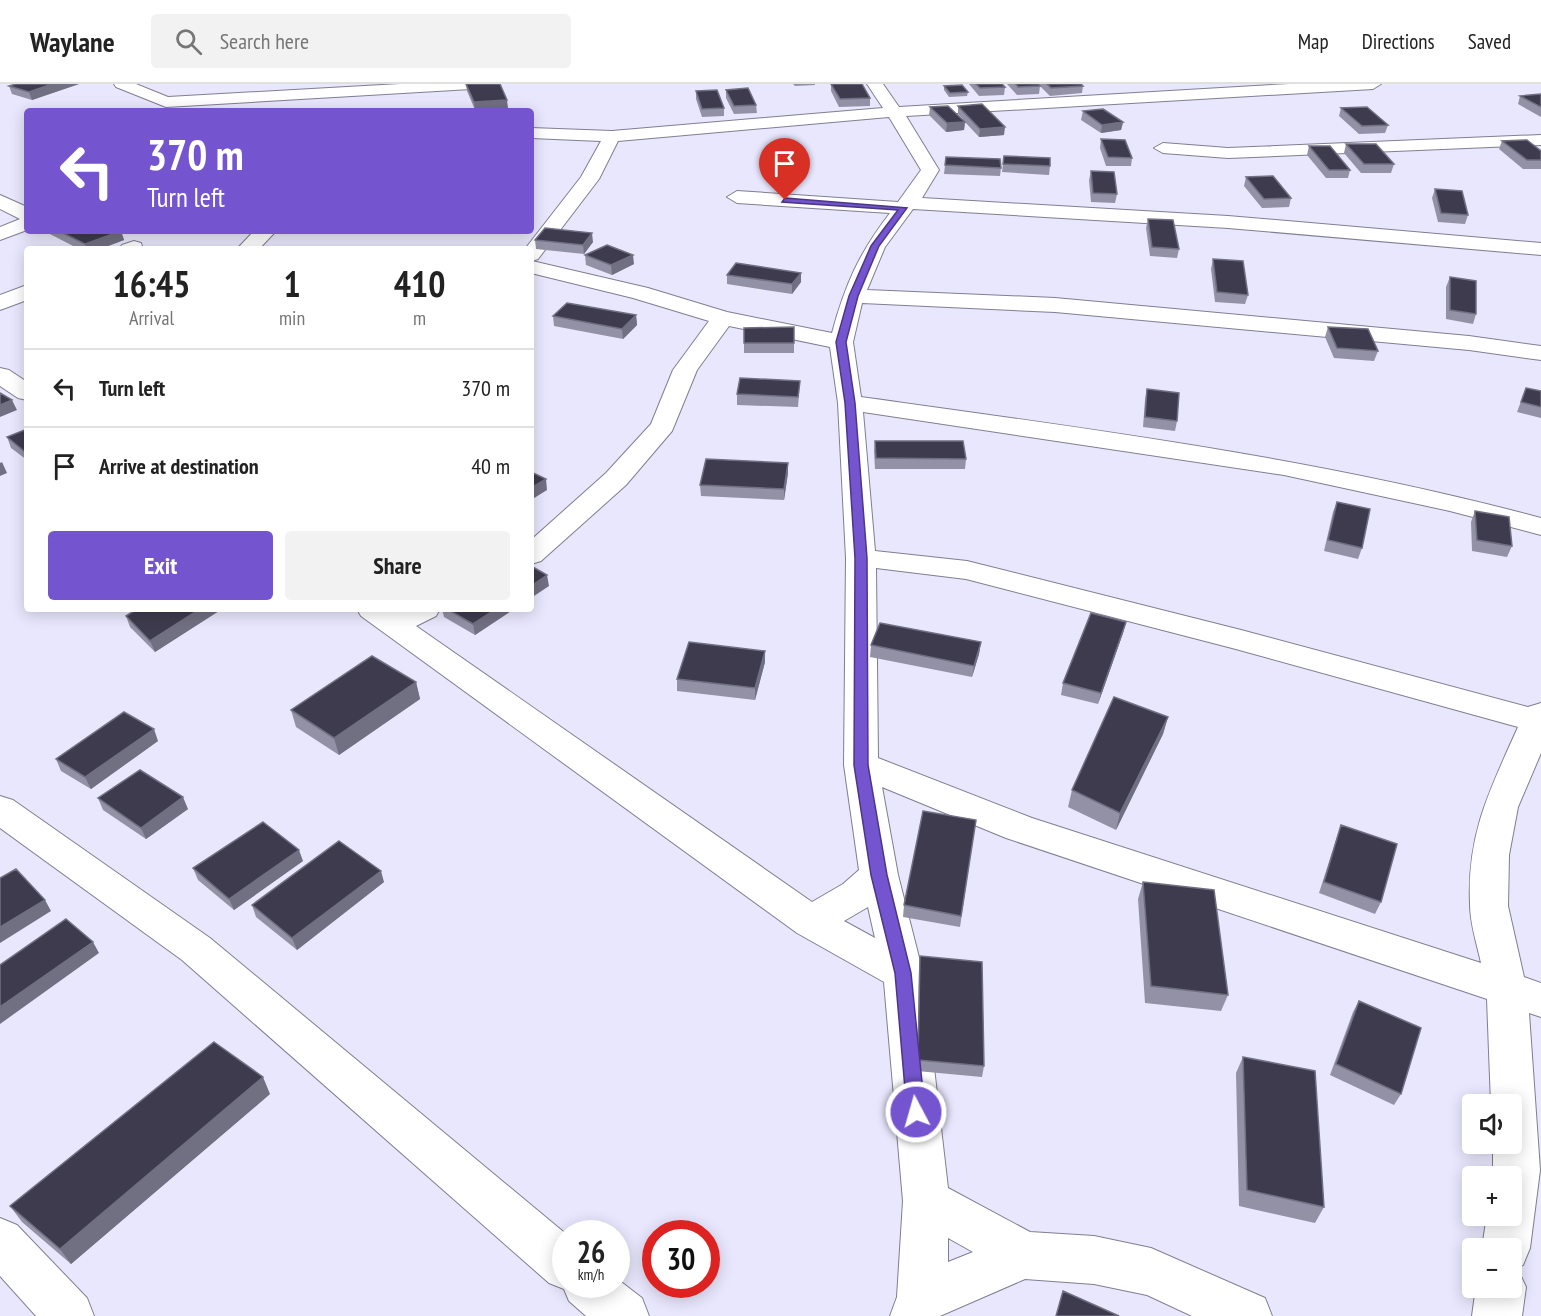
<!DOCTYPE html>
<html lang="en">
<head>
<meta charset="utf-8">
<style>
  :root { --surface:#fff; --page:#f2f2f2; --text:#222; --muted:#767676; --line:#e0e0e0; --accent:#7455cf }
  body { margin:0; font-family:"PT Sans Narrow",sans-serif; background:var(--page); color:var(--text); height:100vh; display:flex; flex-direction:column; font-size:22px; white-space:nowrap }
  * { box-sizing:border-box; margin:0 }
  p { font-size:20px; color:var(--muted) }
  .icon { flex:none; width:33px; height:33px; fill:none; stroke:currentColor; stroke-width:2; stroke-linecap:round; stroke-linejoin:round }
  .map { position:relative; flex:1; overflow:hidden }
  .sheet { position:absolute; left:24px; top:162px; width:510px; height:366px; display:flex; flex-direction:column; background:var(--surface); border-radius:6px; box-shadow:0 3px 15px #0003 }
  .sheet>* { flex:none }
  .guide { position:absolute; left:24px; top:24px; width:510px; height:126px; border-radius:6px; box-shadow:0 3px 15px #0003; background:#7455cf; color:#fff; overflow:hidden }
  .controls { position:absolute; left:1462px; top:1010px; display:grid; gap:12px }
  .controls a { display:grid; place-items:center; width:60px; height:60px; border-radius:6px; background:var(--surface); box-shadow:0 3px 15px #0003; font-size:30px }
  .speed { position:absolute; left:552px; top:1136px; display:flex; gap:12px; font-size:30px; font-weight:700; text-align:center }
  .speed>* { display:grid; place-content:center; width:78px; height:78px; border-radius:50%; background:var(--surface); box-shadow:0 3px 15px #0003; line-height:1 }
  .speed small { font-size:15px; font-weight:400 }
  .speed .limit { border:9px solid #d22; background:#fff; color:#111 }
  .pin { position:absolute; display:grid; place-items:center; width:51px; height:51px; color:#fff; margin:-62px -26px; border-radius:50% 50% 50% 0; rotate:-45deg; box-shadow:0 0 6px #0007 }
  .pin .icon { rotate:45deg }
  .me { position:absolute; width:66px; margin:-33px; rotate:354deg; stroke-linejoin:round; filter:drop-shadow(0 0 4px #0008) }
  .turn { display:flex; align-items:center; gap:21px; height:126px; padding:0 24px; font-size:27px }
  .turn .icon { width:78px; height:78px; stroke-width:2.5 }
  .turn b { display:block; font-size:42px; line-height:51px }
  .eta { display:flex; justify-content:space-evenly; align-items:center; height:102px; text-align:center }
  .eta b { font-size:36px; font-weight:600; line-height:42px }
  .cta { display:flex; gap:12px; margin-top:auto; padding:12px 24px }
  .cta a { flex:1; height:69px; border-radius:6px; background:var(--accent); color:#fff; font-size:24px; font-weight:600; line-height:69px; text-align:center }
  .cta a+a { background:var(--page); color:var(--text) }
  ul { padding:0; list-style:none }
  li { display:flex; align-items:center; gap:18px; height:78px; padding:0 24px; border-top:2px solid var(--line) }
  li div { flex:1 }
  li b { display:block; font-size:22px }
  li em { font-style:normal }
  header { display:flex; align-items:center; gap:36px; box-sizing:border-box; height:84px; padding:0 30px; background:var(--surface); border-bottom:2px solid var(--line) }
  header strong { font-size:28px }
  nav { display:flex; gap:33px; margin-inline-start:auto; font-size:21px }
  .search { width:420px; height:54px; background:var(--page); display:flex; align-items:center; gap:15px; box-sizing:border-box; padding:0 21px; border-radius:6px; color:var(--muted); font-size:22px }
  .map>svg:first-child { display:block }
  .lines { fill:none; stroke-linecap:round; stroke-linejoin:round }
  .minor-casing { stroke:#807e91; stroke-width:2 }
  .minor { fill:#fff; fill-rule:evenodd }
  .wall { fill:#9391a5 }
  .shaded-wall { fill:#716f82 }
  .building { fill:#3d3b4d; stroke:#716f82; stroke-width:1.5 }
  .route { fill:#7455cf; stroke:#4b3787; stroke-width:1.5 }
</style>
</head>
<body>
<header>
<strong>Waylane</strong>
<div class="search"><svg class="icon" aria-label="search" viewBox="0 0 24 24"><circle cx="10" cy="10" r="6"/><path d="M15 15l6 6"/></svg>Search here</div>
<nav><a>Map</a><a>Directions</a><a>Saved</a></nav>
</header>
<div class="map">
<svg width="1541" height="1232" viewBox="0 0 1541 1232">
  <rect width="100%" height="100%" fill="#e9e7fd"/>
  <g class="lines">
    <!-- minor casing -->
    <g class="minor-casing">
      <path id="minor" d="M114 0H136L168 13 400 0H479L471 5 166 23 116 3Z
        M867 0H883L899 23 1289 0H1381L1373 5 906 32 939 86 922 114 1228 132 1541 159V171L1228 144 913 125 885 163 867 206 1055 214 1469 252 1541 262V276L1469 266 1055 228 862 219 853 258 861 313C1090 345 1318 374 1541 434V451L1450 427 1284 391 863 328 875 467 967 477 1241 546 1528 623 1541 619V669L1518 723 1509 771 1508 822 1524 893 1541 899V933L1529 929 1540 1086 1530 1164 1523 1181 1514 1184 1518 1186 1526 1203 1522 1232H1472L1476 1203H1512V1164H1482L1487 1131H1512V1092H1493V1059H1512V1020H1491L1487 915 1006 754 882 703 898 791 923 889 948 1104 1030 1148 1094 1152 1151 1164 1265 1214 1272 1232H1192L1147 1211 1094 1200 1025 1195 940 1232H890L897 1213 903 1117 884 898 797 849 361 532 357 525H392L396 527 401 525H440L436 532 416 542 812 818 843 800 859 786 844 681 846 474 838 319 830 263 729 242 697 286 672 347 626 401 541 477 531 480V456L606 389 651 340 673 286 709 237 633 214 531 189V165H525L581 93 601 57 531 54V44L612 47 883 24ZM889 33 921 86 898 118 737 107 727 113 737 119 890 129C859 169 845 201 832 249L727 228 648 204 532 177 538 175 599 95 618 57ZM876 484 966 495 1232 564 1518 643C1490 706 1467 749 1470 820 1470 840 1477 860 1481 879L1032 734 878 674ZM868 823 875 854 844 837ZM948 1154 973 1168 948 1178Z
        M1541 51V61L1228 74 1163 69 1154 64 1163 59 1228 64Z
        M0 111 27 123V146L0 156V143L20 135 0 125Z
        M254 147H276L259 165H237Z
        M134 157 141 159 143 165H119L122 161Z
        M27 201V216L0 226V211Z
        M0 284 9 286 27 298V316L18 314 0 302Z
        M0 712 13 716 210 854 566 1150V1200H616V1194L642 1214 649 1232H586L569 1217 564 1205 549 1199 182 876 0 744Z
        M0 1134 17 1141 87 1214 94 1232H36L0 1192Z"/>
    </g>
    <!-- minor -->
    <use href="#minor" class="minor"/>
  </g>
  <!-- wall -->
  <path class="wall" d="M79 0 32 16 12 10 9 2Z
    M466 0 508 24 475 26 467 7Z
    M793 0H815V1L795 2Z
    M831 0 870 14V22L839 23 831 7Z
    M969 0H1002L1005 3 1004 11 979 12Z
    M1007 0H1081L1083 2 1082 9 1050 12 1040 2 1039 10 1017 11Z
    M944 2 968 8 967 12 949 13 944 6Z
    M726 6 756 21 757 29 734 30 726 14Z
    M696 7 724 24V32L702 33 696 15Z
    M1541 10V33L1518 20 1520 12Z
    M958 22 1004 51 979 53 965 38 964 46 946 48 929 31 930 23 963 35 958 30Z
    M1341 24 1388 41 1385 49 1359 50 1339 32Z
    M1083 27 1123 38 1121 46 1101 49 1081 36Z
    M1101 55 1132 74 1131 82H1106L1100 64Z
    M1502 57 1541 67V85H1523L1499 65Z
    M1346 60 1394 80 1391 89H1361L1344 69Z
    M1309 62 1350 86 1348 94H1326L1307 71Z
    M1004 72 1050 82 1049 91 1002 88Z
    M946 73 1001 84 1000 92 944 90Z
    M1091 87 1117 110 1115 119 1091 118 1089 96Z
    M1246 93 1291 114 1289 123 1262 124 1244 102Z
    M1435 105 1468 131 1465 140 1438 138 1432 114Z
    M1148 135 1179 165 1177 174 1150 172 1146 144Z
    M46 147H121L124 156 100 165H79L46 148Z
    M535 156 593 158 584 170 536 165Z
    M585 171 634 180 612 191 586 181Z
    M1213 175 1248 211 1245 220 1215 218 1211 185Z
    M727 191 801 198 792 210 727 200Z
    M1450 193 1476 230 1473 240 1446 235V203Z
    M636 231 637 241 623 255 554 242 553 232Z
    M1328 243 1378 267 1374 277 1334 274 1325 253Z
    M744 244 794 259V269H744Z
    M800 297 798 323 737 321V310Z
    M1526 304 1541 307V334L1517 328Z
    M1147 305 1177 337 1175 347 1143 343 1145 316Z
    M27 345V376L11 364 7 353Z
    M875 357 966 375 965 385H875L874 367Z
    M788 389 784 416 701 412 700 401Z
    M1337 418 1362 464 1358 475 1324 467 1333 428Z
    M1475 427 1512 462 1507 473 1472 467 1471 438Z
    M137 525H222L155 568 130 543 126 532Z
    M442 525H514L475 551 444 533Z
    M1126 538 1123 549 1098 620 1061 611 1063 599Z
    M981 558 979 570 972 593 870 573 871 561Z
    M765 567V578L755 616 677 607V595Z
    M416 598 420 615 339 671 296 643 291 626Z
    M1168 633 1163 650 1116 746 1068 723 1072 706Z
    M158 657 91 705 61 687 56 675Z
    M98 714 188 725 146 755 103 726Z
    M976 736 960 843 903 833 904 821Z
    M1341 741 1381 818 1375 830 1319 809 1337 753Z
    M303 777 234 826 198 796 193 784Z
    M384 798 297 866 256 833 252 821Z
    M1143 798 1228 911 1221 927 1145 919 1138 815Z
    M920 872 984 982 982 993 917 987 919 884Z
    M1359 917 1401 1010 1394 1021 1330 991 1353 928Z
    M1243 973 1324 1123 1315 1139 1239 1122 1236 989Z
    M270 1010 71 1180 22 1138 10 1122Z"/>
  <!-- shaded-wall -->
  <path class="shaded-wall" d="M52 0H79L32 16 29 8Z
    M507 16 508 24 475 26 474 18Z
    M965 38 964 46 946 48 947 39Z
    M1123 38 1121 46 1101 49 1102 41Z
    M1005 43 1004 51 979 53 980 45Z
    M532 109 533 118 531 120V110Z
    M121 147 124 156 100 165H87L85 160Z
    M592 149 593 158 584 170 583 161Z
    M633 171 634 180 612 191 611 181Z
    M801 189V198L792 210V200Z
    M636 231 637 241 623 255 622 245Z
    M12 316 17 326 0 333V321Z
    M2 378 7 389 0 392V379Z
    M788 379V389L784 416V405Z
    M546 395 547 406 531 416V404Z
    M547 491 549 502 531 514V502Z
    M200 525H222L155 568 150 557Z
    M496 525H514L475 551 473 540Z
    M1126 538 1123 549 1098 620 1101 609Z
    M981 558 979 570 972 593 974 582Z
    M765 567V578L755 616V604Z
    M416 598 420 615 339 671 334 654Z
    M1168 633 1163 650 1116 746 1120 729Z
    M154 645 158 657 91 705 85 693Z
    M183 713 188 725 146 755 141 744Z
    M299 766 303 777 234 826 229 815Z
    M381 787 384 798 297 866 292 854Z
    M45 816 51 827 0 859V843Z
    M93 858 99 869 0 940V923Z
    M263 993 270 1010 71 1180 60 1165Z"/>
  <!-- building -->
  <path class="building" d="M16 0H52L29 8 9 2Z
    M466 0H500L507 16 474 18Z
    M831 0H862L870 14 840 15Z
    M976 0H1002L1005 3 980 4Z
    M1016 0H1038L1040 2 1018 3Z
    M1047 0H1081L1083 2 1051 4Z
    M962 1 968 8 950 9 944 2Z
    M748 4 756 21 734 22 726 6Z
    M717 6 724 24 702 25 696 7Z
    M1541 10V23L1520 12Z
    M982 20 1005 43 980 45 958 22Z
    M948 22 965 38 947 39 930 23Z
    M1367 23 1388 41 1362 42 1341 24Z
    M1103 25 1123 38 1102 41 1083 27Z
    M1101 55 1125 56 1132 74 1108 73Z
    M1527 56 1541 67V76H1527L1502 57Z
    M1346 60H1376L1394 80H1364Z
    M1309 62H1330L1350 86H1329Z
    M1004 72 1050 74V82L1003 80Z
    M946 73 1000 75 1001 84 945 81Z
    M1091 87 1114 88 1117 110 1093 109Z
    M1273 92 1291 114 1264 115 1246 93Z
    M1435 105 1462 107 1468 131 1441 129Z
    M1148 135 1173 136 1179 165 1152 163Z
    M545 144 592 149 583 161 535 156Z
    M59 147H121L85 160Z
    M607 161 633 171 611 181 585 171Z
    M1213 175 1243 177 1248 211 1217 208Z
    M736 179 801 189 792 200 727 191Z
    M1450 193 1476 197V230L1450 226Z
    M567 219 636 231 622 245 553 232Z
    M794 243V259H744V244Z
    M1328 243 1368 245 1378 267 1337 264Z
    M740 294 800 297 798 313 737 310Z
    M1526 304 1541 307V323L1521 318Z
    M1147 305 1179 309 1177 337 1145 333Z
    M0 309 12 316 0 321Z
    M27 345V365L24 367 7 353Z
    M875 357H963L966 375 876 374Z
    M706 375 788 379 784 405 700 401Z
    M531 388 546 395 531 404Z
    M1337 418 1370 425 1362 464 1328 456Z
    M1475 427 1509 433 1512 462 1477 456Z
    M531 482 547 491 531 502Z
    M137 525H200L150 557 126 532Z
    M447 525H496L473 540Z
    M1091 529 1126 538 1101 609 1063 599Z
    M880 539 981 558 974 582 871 561Z
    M689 558 765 567 755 604 677 595Z
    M372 572 416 598 334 654 291 626Z
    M1114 613 1168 633 1120 729 1072 706Z
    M124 628 154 645 85 693 56 675Z
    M140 686 183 713 141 744 98 714Z
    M923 727 976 736 961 832 904 821Z
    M263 738 299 766 229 815 193 784Z
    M1341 741 1397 760 1381 818 1324 798Z
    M339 757 381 787 292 854 252 821Z
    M16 785 45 816 0 843V794Z
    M1143 798 1214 806 1228 911 1151 902Z
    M66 835 93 858 0 923V881Z
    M920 872 982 878 984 982 918 976Z
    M1359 917 1421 944 1401 1010 1336 980Z
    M214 958 263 993 60 1165 10 1122Z
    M1243 973 1315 987 1324 1123 1247 1106Z
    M1063 1207 1119 1232H1056Z"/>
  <!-- route -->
  <path class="route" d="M785 114 907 124 879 162 858 212 846 258 855 319 867 474 868 681 887 791 911 889 925 1028 923 1033 916 1036 910 1033 907 1028 895 889 871 791 854 681 855 474 845 319 836 258 849 212 871 162 898 126 782 118Z"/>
</svg>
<div class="controls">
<a><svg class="icon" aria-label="sound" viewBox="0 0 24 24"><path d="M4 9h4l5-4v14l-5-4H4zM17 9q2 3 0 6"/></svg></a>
<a>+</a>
<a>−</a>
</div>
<div class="speed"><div>26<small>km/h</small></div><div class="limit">30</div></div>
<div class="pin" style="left:785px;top:116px;background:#d93025"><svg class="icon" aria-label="arrive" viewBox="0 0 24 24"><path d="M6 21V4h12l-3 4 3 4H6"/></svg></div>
<svg class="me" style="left:916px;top:1028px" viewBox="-20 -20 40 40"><circle r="17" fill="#7455cf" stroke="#fff" stroke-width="3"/><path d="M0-11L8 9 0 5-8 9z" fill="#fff"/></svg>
<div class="guide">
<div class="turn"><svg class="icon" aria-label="left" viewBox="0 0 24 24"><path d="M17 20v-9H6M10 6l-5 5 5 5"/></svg><div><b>370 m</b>Turn left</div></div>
</div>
<section class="sheet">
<div class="eta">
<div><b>16:45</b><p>Arrival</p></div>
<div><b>1</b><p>min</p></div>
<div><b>410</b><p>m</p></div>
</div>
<ul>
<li><svg class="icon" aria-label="left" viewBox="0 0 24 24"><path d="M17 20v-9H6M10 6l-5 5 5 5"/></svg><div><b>Turn left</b></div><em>370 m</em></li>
<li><svg class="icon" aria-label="arrive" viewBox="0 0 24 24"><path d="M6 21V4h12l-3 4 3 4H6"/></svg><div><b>Arrive at destination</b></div><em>40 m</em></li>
</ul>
<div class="cta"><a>Exit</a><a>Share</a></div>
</section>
</div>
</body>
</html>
